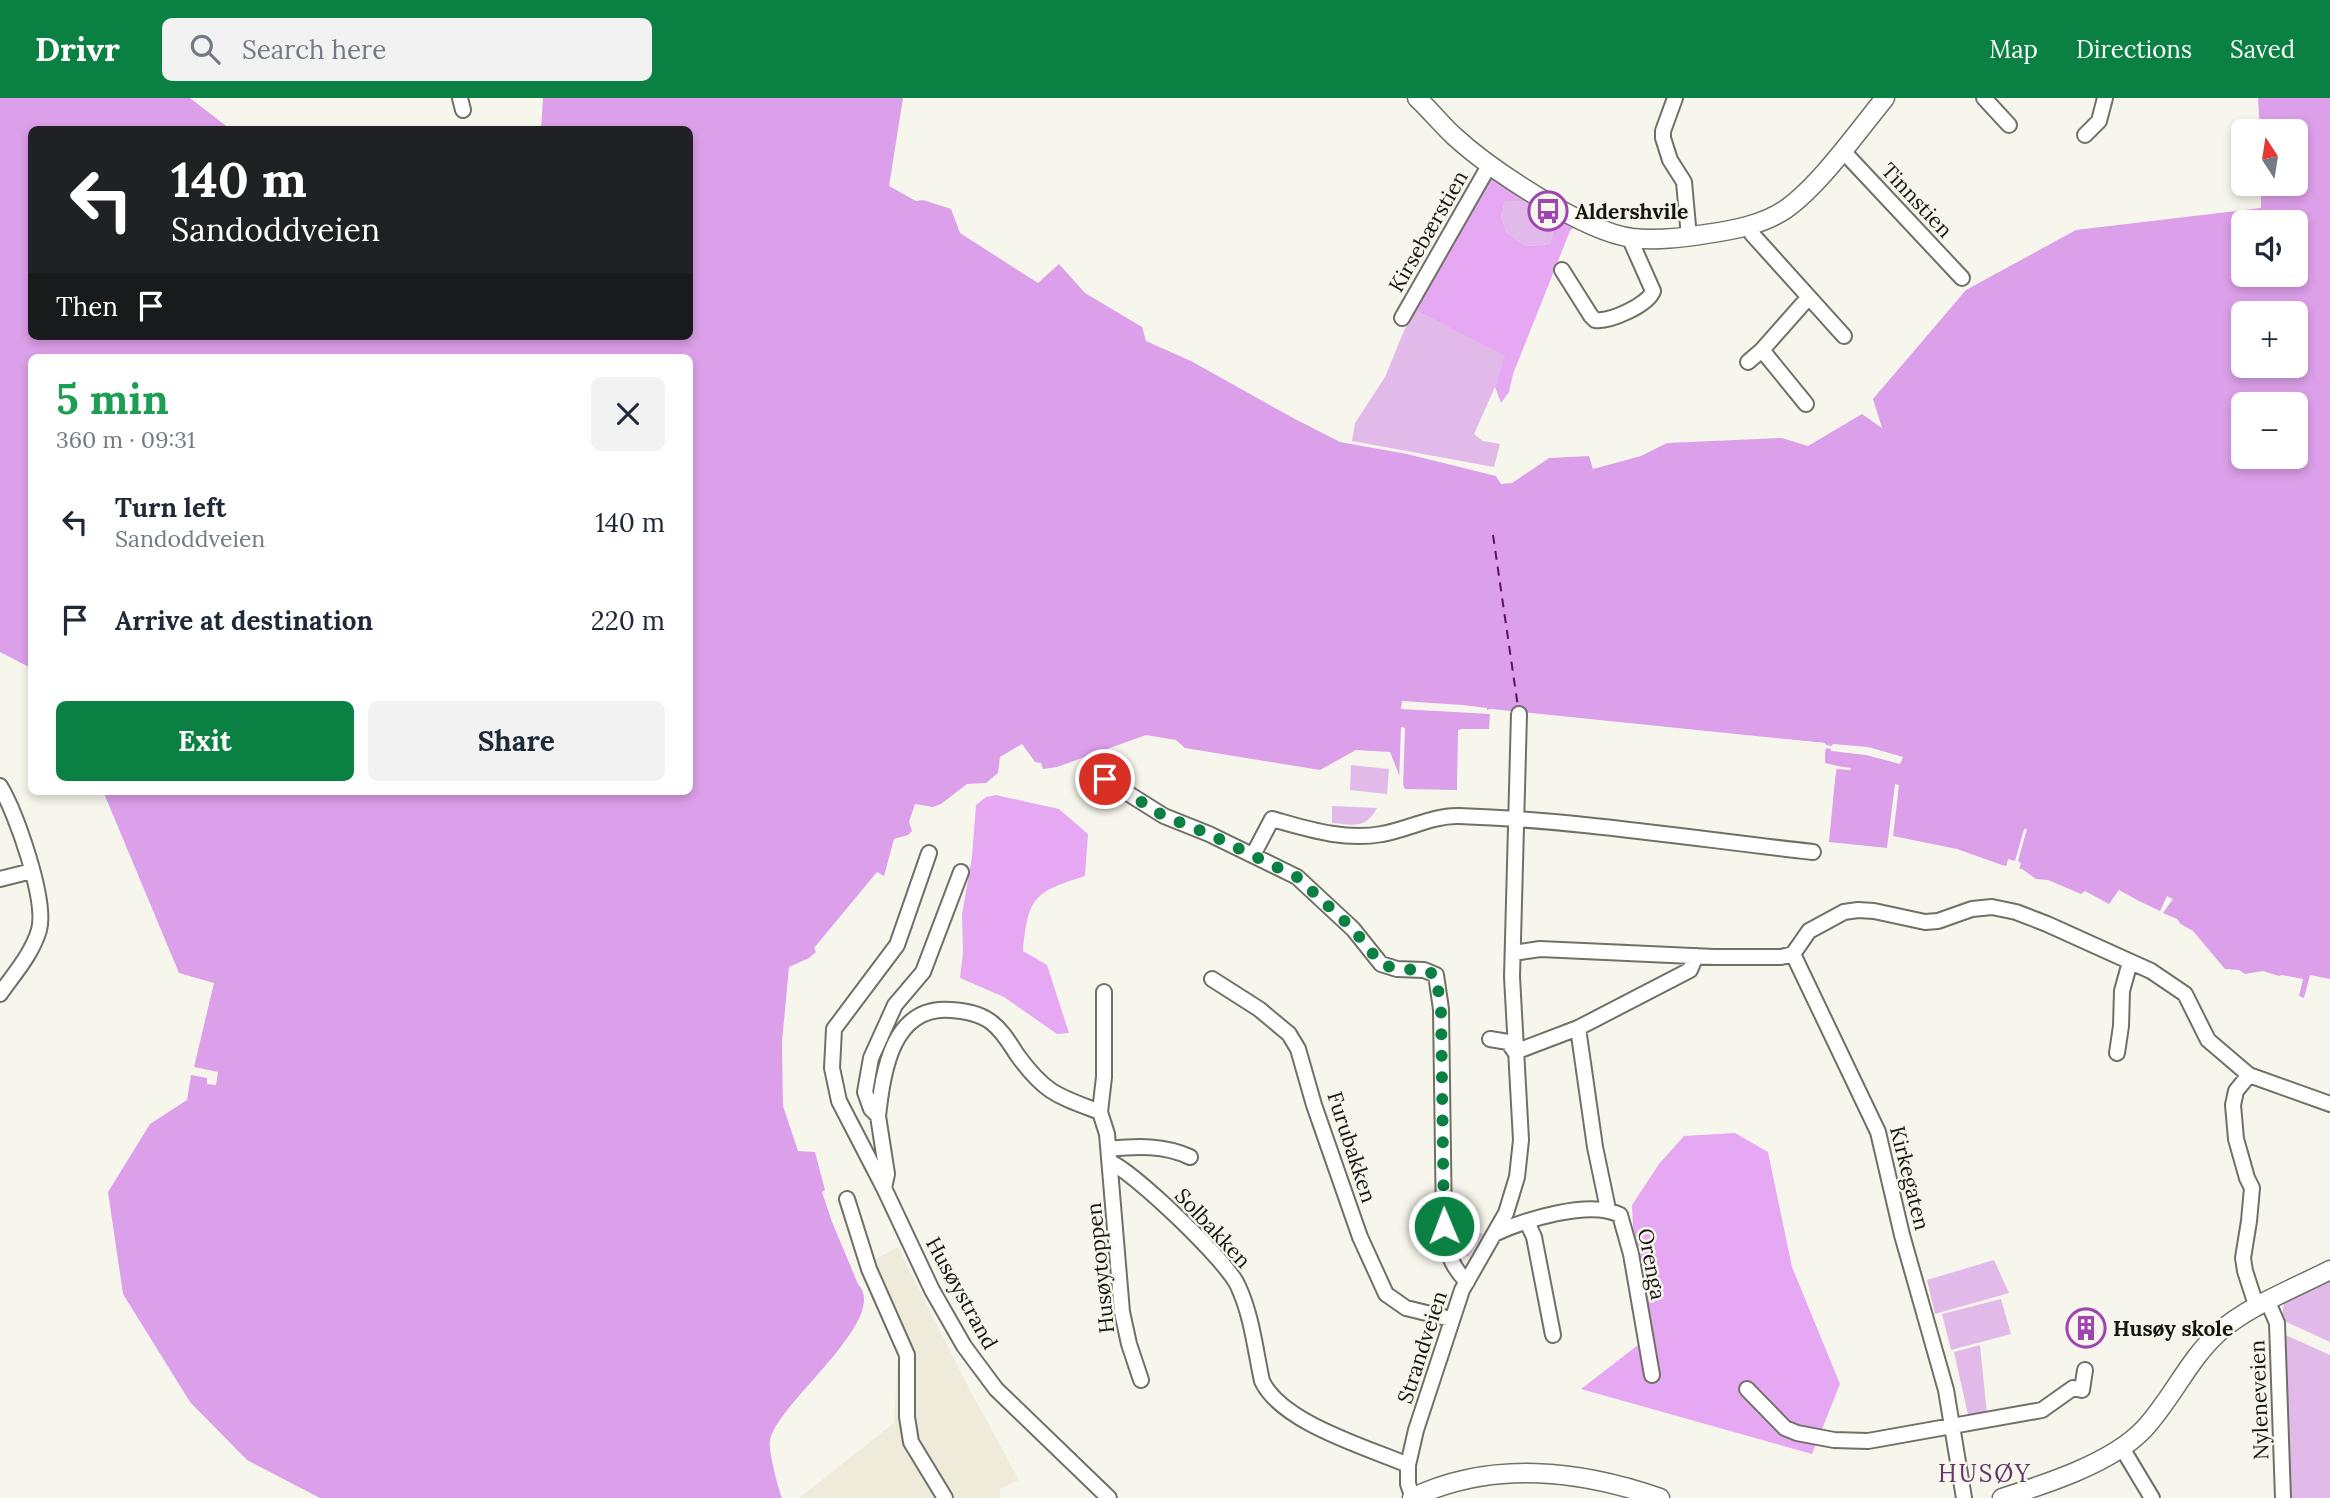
<!DOCTYPE html>
<html lang="en">
<head>
<meta charset="utf-8">
<style>
  :root { --surface:#fff; --page:#f2f2f3; --text:#1f2937; --muted:#747a83; --accent:#0b8043 }
  body { margin:0; font-family:Lora,serif; background:var(--page); color:var(--text); height:100vh; display:flex; flex-direction:column; font-size:26px; white-space:nowrap }
  * { box-sizing:border-box; margin:0 }
  p { font-size:23px; color:var(--muted) }
  .icon { flex:none; width:38px; height:38px; fill:none; stroke:currentColor; stroke-width:2; stroke-linecap:round; stroke-linejoin:round }
  .map { position:relative; flex:1; overflow:hidden }
  .drawer { position:absolute; left:28px; top:256px; width:665px; height:441px; display:flex; flex-direction:column; background:var(--surface); border-radius:10px; box-shadow:0 4px 10px #0003 }
  .drawer>* { flex:none }
  .banner { position:absolute; left:28px; top:28px; width:665px; height:214px; border-radius:10px; box-shadow:0 4px 10px #0003; background:#202124; color:#fff; overflow:hidden }
  .needle { width:46px; rotate:348deg }
  .fabs { position:absolute; left:2231px; top:21px; display:grid; gap:14px }
  .fabs a { display:grid; place-items:center; width:77px; height:77px; border-radius:10px; background:var(--surface); box-shadow:0 4px 10px #0003; font-size:35px }
  .pin { position:absolute; display:grid; place-items:center; width:60px; height:60px; color:#fff; margin:-30px; border:4px solid #fff; border-radius:50%; box-shadow:0 2px 7px #0007 }
  .me { position:absolute; width:77px; margin:-38px; rotate:359deg; stroke-linejoin:round; filter:drop-shadow(0 0 5px #0008) }
  .turn { display:flex; align-items:center; gap:24px; height:147px; padding:0 28px; font-size:32px }
  .turn .icon { width:91px; height:91px; stroke-width:2.5 }
  .turn b { display:block; font-size:49px; line-height:60px }
  .then { display:flex; align-items:center; height:66px; padding:0 28px; background:#0003; gap:14px; font-size:26px }
  .round { display:grid; place-items:center; flex:none; width:74px; height:74px; border-radius:10px; background:var(--page) }
  .overview { display:flex; align-items:center; justify-content:space-between; height:119px; padding:0 28px }
  h1 { font-size:42px; font-weight:700; line-height:52px; color:#1e9e55 }
  .primary-button { display:flex; gap:14px; margin-top:auto; padding:14px 28px }
  .primary-button a { flex:1; height:80px; border-radius:10px; background:var(--accent); color:#fff; font-size:28px; font-weight:700; line-height:80px; text-align:center }
  .primary-button a+a { background:var(--page); color:var(--text) }
  ul { padding:0; list-style:none }
  li { display:flex; align-items:center; gap:21px; height:98px; padding:0 28px }
  li div { flex:1 }
  li b { display:block; font-size:26px }
  li em { font-style:normal }
  header { display:flex; align-items:center; gap:42px; box-sizing:border-box; height:98px; padding:0 35px; background:var(--accent); color:#fff }
  header strong { font-size:33px }
  nav { display:flex; gap:38px; margin-inline-start:auto; font-size:24px }
  .search { width:490px; height:63px; background:var(--page); display:flex; align-items:center; gap:18px; box-sizing:border-box; padding:0 24px; border-radius:10px; color:var(--muted); font-size:26px }
  .map>svg:first-child { display:block }
  .built { fill:#eeebda }
  .green { fill:#e2baea }
  .forest { fill:#e6a8f3 }
  .water { fill:#dc9fe9; fill-rule:evenodd }
  .pier { fill:#f7f6ec }
  .lines { fill:none; stroke-linecap:round; stroke-linejoin:round }
  .ferry { stroke:#5c106a; stroke-width:2; stroke-dasharray:9 7; stroke-linecap:butt }
  .minor-casing { stroke:#717067; stroke-width:18 }
  .major-casing { stroke:#717067; stroke-width:21 }
  .minor { stroke:#fff; stroke-width:14 }
  .major { stroke:#fff; stroke-width:18 }
  .route { stroke:#0b8043; stroke-width:12; stroke-dasharray:0 21.6 }
  .labels { text-anchor:middle; dominant-baseline:central; stroke-width:5; stroke-linejoin:round; paint-order:stroke }
  .street-label { font-size:21px; fill:#151511; stroke:#f7f6ec }
  .poi-label { font-size:21px; font-weight:bold; fill:#151511; stroke:#f7f6ec; text-anchor:start }
  .quarter-label { font-size:24px; letter-spacing:2px; fill:#61356b; stroke:#f7f6ec }
</style>
</head>
<body>
<header>
<strong>Drivr</strong>
<div class="search"><svg class="icon" aria-label="search" viewBox="0 0 24 24"><circle cx="10" cy="10" r="6"/><path d="M15 15l6 6"/></svg>Search here</div>
<nav><a>Map</a><a>Directions</a><a>Saved</a></nav>
</header>
<div class="map">
<svg width="2330" height="1400" viewBox="0 0 2330 1400">
  <rect width="100%" height="100%" fill="#f7f6ec"/>
  <!-- built -->
  <path class="built" d="M898 1149 964 1281 1019 1382 1000 1391V1400H799L894 1325 898 1256 862 1168Z"/>
  <!-- green -->
  <path class="green" d="M1505 103H1527L1557 120 1550 146 1526 148 1507 135 1501 119Z
    M1413 211 1506 258 1495 289 1474 336 1483 343 1500 346 1494 369 1352 343 1355 325 1385 279Z
    M1351 667 1389 671 1387 696 1350 692Z
    M1332 708 1377 710C1366 731 1354 727 1332 725Z
    M1468 1130 1483 1136 1469 1158 1453 1160 1449 1131Z
    M1994 1162 2009 1195 1935 1216 1927 1182Z
    M2330 1178V1244L2282 1222 2284 1202Z
    M2001 1201 2011 1236 1951 1252 1942 1216Z
    M2283 1236 2330 1257V1400H2290Z
    M1980 1247 1987 1316 1969 1321 1954 1254Z"/>
  <!-- forest -->
  <path class="forest" d="M1488 76 1527 103H1505L1501 119 1507 135 1526 148 1550 146 1557 120 1577 126 1570 133 1513 276 1509 294 1501 305 1495 289 1505 258 1413 211Z
    M996 697 1059 711 1088 736 1085 778C1034 794 1028 799 1023 853L1047 867 1069 935 1057 936 1004 899 960 880 963 855 962 816 972 759 976 707 986 699Z
    M1735 1035 1768 1054 1792 1169 1840 1286 1812 1356 1581 1291 1638 1247 1632 1107 1659 1066 1684 1038Z"/>
  <!-- water -->
  <path class="water" d="M0 0H190L230 31 32 32V238H690V32L541 31 543 0H903L889 88 916 103 923 102 951 111 960 135 1038 185 1059 166 1085 195 1142 229 1146 243 1191 263 1293 320 1340 344 1407 356 1496 378 1501 386 1512 385 1549 360 1589 358 1593 371 1641 358 1667 345 1782 340 1808 348 1862 316 1882 330 1873 301 1966 192 2076 132 2261 110V86H2296V33H2260L2258 0H2330V881L2310 877 2304 900 2299 898 2303 881 2282 877 2279 878 2263 873 2245 876 2239 872 2225 871 2193 833 2119 792 2109 806 2085 793 2081 796 2048 782 2036 781 2022 771 2002 767 1957 751 1893 738 1890 754 1825 746 1837 668 1825 665V645L1493 615 1491 633 1458 632 1457 693 1406 694 1390 654 1356 652 1320 672 1185 650 1176 642 1146 637 1057 669 1043 671 1041 665 1035 664 1022 646 1000 659 998 675 986 685 967 686 941 706 933 709 915 706 909 724 912 733 908 737 894 741 884 778 877 774 814 850 816 854 809 860 789 869 782 944 783 1008 798 1053 815 1054 825 1092 822 1094 832 1124 858 1186C891 1221 778 1304 770 1342 768 1352 778 1390 782 1400H320L247 1362 190 1304 123 1196 108 1094 150 1026 187 1002 191 977 207 980V986L216 987 218 974 194 969 214 885 179 875 103 693H690V259H32L31 570 0 554ZM2244 124H2296V177H2244ZM2244 215H2296V268H2244ZM2244 306H2296V359H2244Z"/>
  <!-- pier -->
  <path class="pier" d="M1402 603 1463 607 1487 610V612L1491 611 1825 645 1826 647 1832 648 1833 646 1868 649 1903 659 1900 666 1866 657 1831 653V651L1826 650 1823 666 1851 670 1850 672 1836 671 1829 744 1887 750 1895 686 1899 687 1891 756 1821 746 1833 670 1822 667V648L1496 618 1493 636 1462 635 1459 696 1404 697 1399 685 1401 629 1405 630 1403 691 1457 692 1460 631H1489L1490 616 1401 611Z
    M2024 731H2027L2018 763 2021 765 2018 774 2006 770 2008 761 2015 763Z
    M2167 798 2173 801 2163 815 2177 821 2180 825 2178 829 2139 807 2141 804 2160 813Z"/>
  <g class="lines">
    <!-- ferry -->
    <path class="ferry" d="M1493 437 1518 609"/>
    <!-- minor casing -->
    <g class="minor-casing">
      <path id="minor" d="M460 0 463 12
        M1675 0 1663 33V40L1670 62 1684 84 1689 139
        M1984 0 2009 27
        M2085 37 2099 23 2105 0
        M1842 52 1962 180
        M1748 128 1752 136 1844 238
        M1562 172 1591 218 1595 222C1610 224 1648 207 1653 193L1629 139
        M1402 220 1490 66
        M1748 264 1762 252
        M1806 306 1762 252 1808 200
        M1105 681 1164 718 1209 736 1297 779 1353 831 1381 866 1397 871 1424 872 1436 877 1441 911 1444 1128C1446 1152 1450 1167 1467 1184
        M0 688C16 715 47 802 39 832 32 856 14 876 0 896
        M929 755 897 847 834 931 832 970 839 1003 884 1090 932 1192 964 1248 996 1291 1109 1400
        M1253 757 1272 721C1308 731 1344 743 1382 736 1407 732 1433 717 1459 718 1577 722 1696 741 1813 754
        M0 781 32 773
        M1513 855 1540 851 1714 859H1781L1793 856 1809 833 1844 814 1858 812 1874 813 1925 824 1938 823 1972 811 1992 809 2016 814 2047 826 2151 873 2185 896 2208 942 2249 977 2330 1006
        M1793 856 1878 1034 1902 1137 1946 1292 1964 1400
        M1212 881 1259 911 1289 936 1298 951 1314 1007 1360 1139 1386 1196 1406 1210 1451 1221
        M1490 941 1508 944 1515 954 1578 930
        M2117 955 2121 928 2122 893 2130 864
        M2249 977 2236 993 2233 1007 2236 1041 2247 1080 2252 1090 2249 1123 2243 1160 2245 1173 2257 1210
        M1100 1014 1104 979V894
        M878 1018C883 974 892 907 951 912 965 913 979 915 991 924 1003 933 1010 946 1018 958 1046 996 1058 998 1100 1014L1107 1036 1122 1214 1129 1246 1141 1282
        M1109 1051C1138 1048 1164 1047 1190 1059
        M1110 1064C1135 1075 1227 1163 1238 1188 1252 1218 1255 1251 1262 1283 1282 1325 1366 1349 1408 1367
        M884 1090 887 1076 878 1018 871 1011 865 994 871 960 895 907 923 874 961 774
        M847 1101 869 1171 907 1257V1319L911 1344 945 1400
        M1608 1111 1595 1049 1578 930 1690 872 1696 858
        M1527 1124 1534 1139 1553 1237
        M1494 1136C1524 1122 1590 1101 1620 1117L1631 1156 1652 1277
        M2268 1204 2277 1225 2283 1400
        M1747 1291 1785 1330 1797 1335 1834 1342 1868 1343 2042 1312 2073 1290 2082 1292 2085 1272
        M2122 1350 2152 1400
        M1413 1400 1408 1386V1367L1416 1332 1462 1192 1506 1115 1517 1079 1521 1042 1512 879 1519 616"/>
    </g>
    <!-- major casing -->
    <g class="major-casing">
      <path id="major" d="M1417 0C1430 12 1441 26 1454 38 1491 72 1583 133 1632 140 1657 143 1681 140 1706 136 1734 132 1762 127 1786 111 1820 87 1858 33 1885 0
        M1412 1400C1491 1362 1580 1372 1660 1400
        M2002 1400C2046 1386 2112 1365 2144 1331 2172 1301 2188 1262 2219 1234 2248 1208 2295 1190 2330 1172"/>
    </g>
    <!-- minor -->
    <use href="#minor" class="minor"/>
    <!-- major -->
    <use href="#major" class="major"/>
  </g>
  <g class="lines">
    <!-- route -->
    <path class="route" d="M1105 681 1164 718 1209 736 1297 779 1353 831 1381 866 1397 871 1424 872 1436 877 1441 911 1444 1128"/>
  </g>
  <!-- icons -->
  <defs>
    <g id="bus-ring" transform="scale(2.0125)"><circle r="9.5" fill="#f7f6ec" stroke="#9e45b0" stroke-width="1.5"/><path d="M-5-6H5V4H4V6H2V4H-2V6H-4V4H-5ZM-3.5-4V0h7V-4ZM-3.5 1.2v1.5H-2V1.2ZM2 1.2v1.5H3.5V1.2Z" fill="#9e45b0"/></g>
    <g id="building-ring" transform="scale(2.0125)"><circle r="9.5" fill="#f7f6ec" stroke="#9e45b0" stroke-width="1.5"/><path d="M-4-6H4V6H1V3H-1V6H-4ZM-2.5-4.3h1.7v1.8h-1.7ZM.8-4.3h1.7v1.8H.8ZM-2.5-1h1.7V.8h-1.7ZM.8-1h1.7V.8H.8Z" fill="#9e45b0"/></g>
  </defs>
  <g fill-rule="evenodd">
    <use href="#bus-ring" x="1548" y="113"/>
    <use href="#building-ring" x="2086" y="1230"/>
  </g>
  <g class="labels">
    <!-- street labels -->
    <g class="street-label">
      <text transform="translate(1917 102) rotate(47)">Tinnstien</text>
      <text transform="translate(1428 133) rotate(-60)">Kirsebærstien</text>
      <text transform="translate(1352 1049) rotate(72)">Furubakken</text>
      <text transform="translate(1910 1080) rotate(76)">Kirkegaten</text>
      <text transform="translate(1213 1130) rotate(47)">Solbakken</text>
      <text transform="translate(1652 1166) rotate(79)">Orenga</text>
      <text transform="translate(1100 1170) rotate(-96)">Husøytoppen</text>
      <text transform="translate(962 1195) rotate(61)">Husøystrand</text>
      <text transform="translate(1422 1249) rotate(-72)">Strandveien</text>
      <text transform="translate(2259 1302) rotate(-92)">Nyleneveien</text>
    </g>
    <!-- poi labels -->
    <g class="poi-label">
      <text x="1575" y="113">Aldershvile</text>
      <text x="2113" y="1230">Husøy skole</text>
    </g>
    <!-- quarter labels -->
    <g class="quarter-label">
      <text x="1985" y="1375">HUSØY</text>
    </g>
  </g>
</svg>
<div class="fabs">
<a><svg class="needle" viewBox="-14 -14 28 28"><path d="M0-13l5 13h-10z" fill="#e53935"/><path d="M0 13l5-13h-10z" fill="#747a83"/></svg></a>
<a><svg class="icon" aria-label="sound" viewBox="0 0 24 24"><path d="M4 9h4l5-4v14l-5-4H4zM17 9q2 3 0 6"/></svg></a>
<a>+</a>
<a>−</a>
</div>
<div class="pin" style="left:1105px;top:681px;background:#d93025"><svg class="icon" aria-label="arrive" viewBox="0 0 24 24"><path d="M6 21V4h12l-3 4 3 4H6"/></svg></div>
<svg class="me" style="left:1444px;top:1128px" viewBox="-20 -20 40 40"><circle r="17" fill="#0b8043" stroke="#fff" stroke-width="3"/><path d="M0-11L8 9 0 5-8 9z" fill="#fff"/></svg>
<div class="banner">
<div class="turn"><svg class="icon" aria-label="left" viewBox="0 0 24 24"><path d="M17 20v-9H6M10 6l-5 5 5 5"/></svg><div><b>140 m</b>Sandoddveien</div></div>
<div class="then">Then<svg class="icon" aria-label="arrive" viewBox="0 0 24 24"><path d="M6 21V4h12l-3 4 3 4H6"/></svg></div>
</div>
<section class="drawer">
<div class="overview"><div><h1>5 min</h1><p>360 m · 09:31</p></div><a class="round"><svg class="icon" aria-label="close" viewBox="0 0 24 24"><path d="M6 6l12 12M18 6L6 18"/></svg></a></div>
<ul>
<li><svg class="icon" aria-label="left" viewBox="0 0 24 24"><path d="M17 20v-9H6M10 6l-5 5 5 5"/></svg><div><b>Turn left</b><p>Sandoddveien</p></div><em>140 m</em></li>
<li><svg class="icon" aria-label="arrive" viewBox="0 0 24 24"><path d="M6 21V4h12l-3 4 3 4H6"/></svg><div><b>Arrive at destination</b></div><em>220 m</em></li>
</ul>
<div class="primary-button"><a>Exit</a><a>Share</a></div>
</section>
</div>
</body>
</html>
